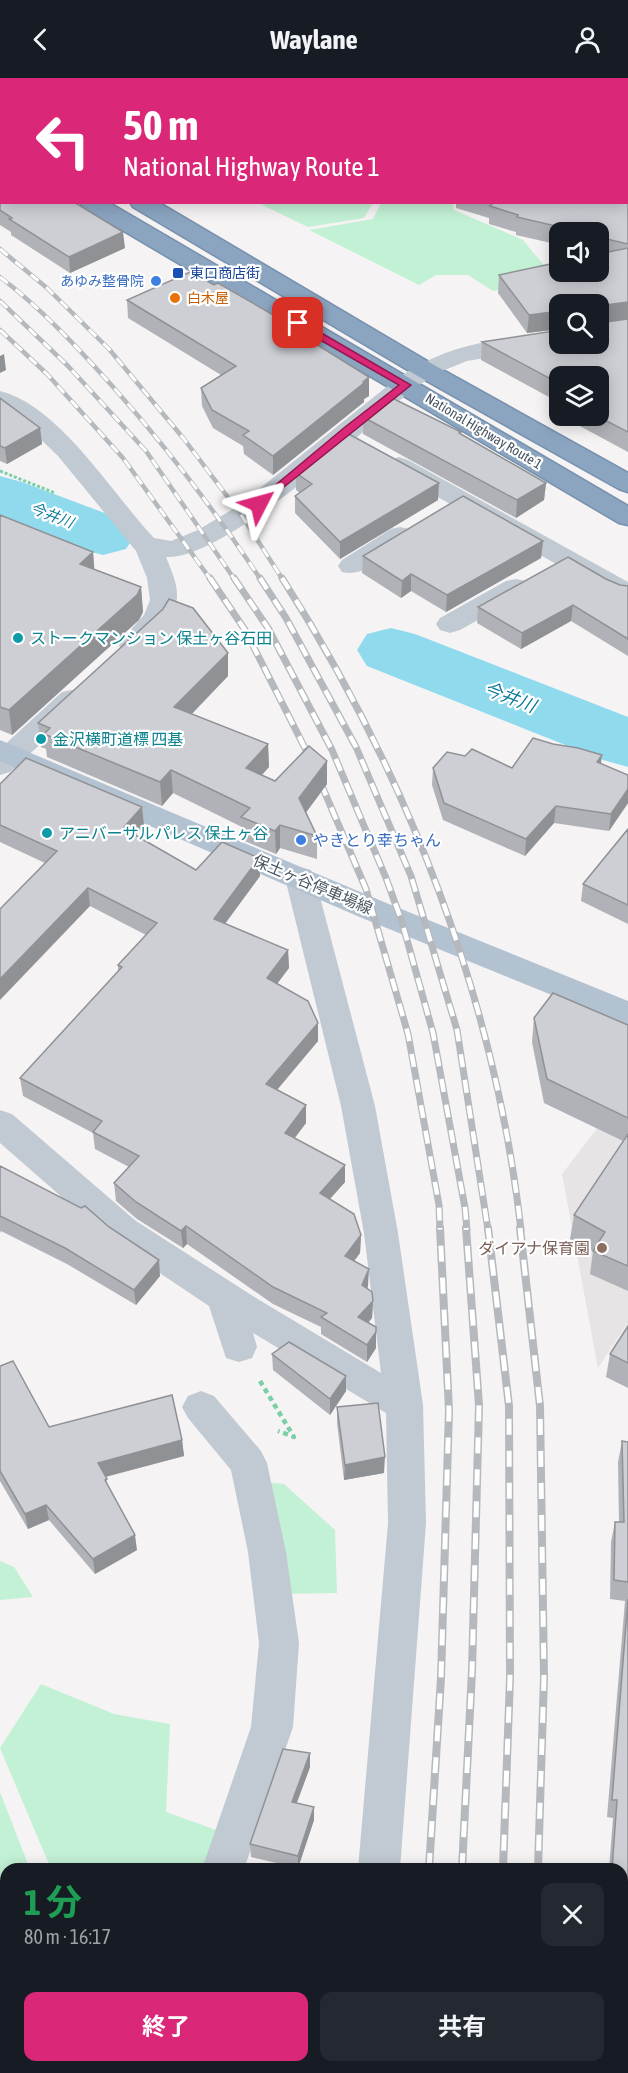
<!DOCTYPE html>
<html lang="ja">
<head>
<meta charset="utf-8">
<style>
  :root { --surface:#171b24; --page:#242831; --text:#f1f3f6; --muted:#9ea1a6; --accent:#db2777 }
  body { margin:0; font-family:"Asap Condensed","Noto Sans JP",sans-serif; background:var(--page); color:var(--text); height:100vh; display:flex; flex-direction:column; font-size:22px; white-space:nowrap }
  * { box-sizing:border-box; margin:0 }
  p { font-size:20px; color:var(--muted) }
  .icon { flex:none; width:33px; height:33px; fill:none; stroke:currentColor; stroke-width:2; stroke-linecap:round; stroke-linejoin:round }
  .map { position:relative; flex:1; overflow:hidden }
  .side { position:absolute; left:0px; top:1785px; width:628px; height:210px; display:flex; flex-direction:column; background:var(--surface); border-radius:18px 18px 0 0; box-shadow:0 3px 15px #0003 }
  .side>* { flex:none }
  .guide { position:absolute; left:0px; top:0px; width:628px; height:126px; box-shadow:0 3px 15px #0003; background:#db2777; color:#fff; overflow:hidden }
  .controls { position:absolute; left:549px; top:144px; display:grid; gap:12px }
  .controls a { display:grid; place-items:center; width:60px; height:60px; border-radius:12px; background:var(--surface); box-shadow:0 3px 15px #0003; font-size:30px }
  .pin { position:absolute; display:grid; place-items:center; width:51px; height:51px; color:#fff; margin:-26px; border-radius:12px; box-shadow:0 3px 9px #0006 }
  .me { position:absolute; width:66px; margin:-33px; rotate:51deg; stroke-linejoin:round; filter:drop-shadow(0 0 4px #0008) }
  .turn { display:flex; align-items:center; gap:21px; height:126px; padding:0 24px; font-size:27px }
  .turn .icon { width:78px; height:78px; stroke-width:2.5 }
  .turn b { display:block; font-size:42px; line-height:51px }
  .round { display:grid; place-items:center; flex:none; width:63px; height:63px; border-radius:12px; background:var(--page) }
  .head { display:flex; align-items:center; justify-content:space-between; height:102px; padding:0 24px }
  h1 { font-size:36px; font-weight:700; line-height:45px; color:#1e9e55 }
  .primary-button { display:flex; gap:12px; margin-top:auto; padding:12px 24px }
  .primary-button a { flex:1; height:69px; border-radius:12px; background:var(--accent); color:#fff; font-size:24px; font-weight:700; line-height:69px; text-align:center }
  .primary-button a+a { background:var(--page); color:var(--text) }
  header { display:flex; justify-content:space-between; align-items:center; height:78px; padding:0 24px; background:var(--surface); font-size:27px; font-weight:700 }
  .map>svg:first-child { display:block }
  .education { fill:#e6e4e5 }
  .green { fill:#c3f1d5 }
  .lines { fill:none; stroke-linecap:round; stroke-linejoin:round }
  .river { fill:#90daee; fill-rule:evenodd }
  .highway-casing { stroke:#7690ad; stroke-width:3 }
  .path-far1 { stroke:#7ad0a6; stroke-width:3; stroke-dasharray:3 2; stroke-linecap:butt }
  .path { stroke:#7ad0a6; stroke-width:4.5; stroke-dasharray:5 4; stroke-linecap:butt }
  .minor { fill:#c1cad2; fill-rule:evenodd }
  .major { fill:#b3c2d1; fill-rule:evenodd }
  .highway { fill:#8ba5c1; fill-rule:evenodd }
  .rail-far2-casing { stroke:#b5b8bd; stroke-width:4.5 }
  .rail-far1-casing { stroke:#b5b8bd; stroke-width:7 }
  .rail-casing { stroke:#b5b8bd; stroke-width:8 }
  .rail-far2 { stroke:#fff; stroke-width:3; stroke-dasharray:10; stroke-linecap:butt }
  .rail-far1 { stroke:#fff; stroke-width:4.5; stroke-dasharray:13; stroke-linecap:butt }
  .rail { stroke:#fff; stroke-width:5; stroke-dasharray:16; stroke-linecap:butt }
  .wall { fill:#b0b2b7 }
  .shaded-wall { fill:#909195 }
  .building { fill:#cdcfd5; stroke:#909195; stroke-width:1.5 }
  .route { fill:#db2777; stroke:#8e194d; stroke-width:1.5 }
  .transit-dot { fill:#1a4fb4; stroke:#fff; stroke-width:2 }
  .shop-dot { fill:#3f7fe0; stroke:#fff; stroke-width:2 }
  .food-dot { fill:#e8710a; stroke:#fff; stroke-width:2 }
  .culture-dot { fill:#0f9aa8; stroke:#fff; stroke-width:2 }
  .education-dot { fill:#8d6e63; stroke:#fff; stroke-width:2 }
  .labels { text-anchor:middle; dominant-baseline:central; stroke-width:4.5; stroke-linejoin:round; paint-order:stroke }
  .far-transit-label { font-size:14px; fill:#164399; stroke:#fff; text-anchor:start }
  .far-shop-label { font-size:14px; fill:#366cbe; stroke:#fff; text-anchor:end }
  .far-food-label { font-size:14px; fill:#c56008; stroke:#fff; text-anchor:start }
  .far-street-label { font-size:14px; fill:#4a5661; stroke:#fff }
  .far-water-label { font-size:15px; font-style:italic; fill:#0c7c9b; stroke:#fff }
  .culture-label { font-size:16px; fill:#0d838f; stroke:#fff; text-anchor:start }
  .shop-label { font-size:16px; fill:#366cbe; stroke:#fff; text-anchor:start }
  .street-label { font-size:16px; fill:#4a5661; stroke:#fff }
  .education-label { font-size:16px; fill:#785e54; stroke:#fff; text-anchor:end }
  .water-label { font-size:18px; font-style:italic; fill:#0c7c9b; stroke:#fff }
</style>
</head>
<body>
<header><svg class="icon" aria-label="back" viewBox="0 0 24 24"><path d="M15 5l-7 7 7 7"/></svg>Waylane<svg class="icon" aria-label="person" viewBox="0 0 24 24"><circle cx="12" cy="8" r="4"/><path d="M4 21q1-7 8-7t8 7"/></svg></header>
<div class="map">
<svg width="628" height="1995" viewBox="0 0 628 1995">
  <rect width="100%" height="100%" fill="#f5f3f3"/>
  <!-- education -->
  <path class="education" d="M628 1010V1245L598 1290 562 1096Z"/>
  <!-- green -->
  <path class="green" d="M258 125H373L364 140 308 149Z
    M381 125H453L454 132 523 162 555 201 493 213 468 197H436L419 207 309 152 373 141Z
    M263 1404 284 1406 335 1452 337 1515 282 1516Z
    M0 1483 14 1489 33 1519 0 1522Z
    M41 1606 114 1636 170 1646 166 1734 219 1753 205 1791H51L0 1670Z
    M0 1714 30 1791H6V1832H0Z"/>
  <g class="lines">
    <!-- river -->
    <path class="river" d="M0 398 22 404 126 443 135 457 126 471 103 477 80 471 0 439Z
      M391 550 415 556 628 639V689L603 682 367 588 357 572 367 556Z"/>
    <!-- highway casing -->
    <g class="highway-casing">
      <path id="highway" d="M0 24H2V37H0Z
        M0 58H2V71H0Z
        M80 124H108L628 428V447L619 445 83 129Z
        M130 124H158L434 287 628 395V414L619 411 416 297 133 129Z"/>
    </g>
    <!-- path-far1 -->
    <path class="path-far1" d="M22 2 29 0
      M0 393 55 415"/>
    <!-- path -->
    <path class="path" d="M260 1303 294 1359 278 1353"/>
    <!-- minor -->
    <path class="minor" d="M422 0H442L443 2H422Z
      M560 253V266H567L467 283 437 295 412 312C364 352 223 483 166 479 171 492 178 506 177 520 176 535 154 566 140 573 134 576 129 574 122 572L118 566 144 537 150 522 147 500 136 473 58 378 29 350 0 331V313C60 328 113 417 154 460L171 463 198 452 238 428 395 302C449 264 496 262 560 253Z
      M399 379 408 382 628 504V523L618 521 390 392 386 387 390 382Z
      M400 449 409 451 413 457 409 463C390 475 365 500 342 494L338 488 342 482 391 451Z
      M516 501 526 503 529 509 526 515 460 552 450 555 440 552 436 546 440 540 506 503Z
      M72 612 82 614 86 621 82 628 10 694 0 697V671L62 614Z
      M300 789 311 792 315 800 375 1028 398 1155 423 1327 426 1445 400 1791H358L388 1445 386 1335 253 1255 257 1269 252 1280 239 1284 226 1280 209 1228 112 1163 0 1065V1032L12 1036 136 1143 256 1220 381 1295 364 1155 341 1028 285 800 289 792Z
      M201 1313 214 1318 261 1373 267 1385 286 1474 299 1565 293 1649 244 1791H202L251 1649 259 1565 248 1474 231 1392 188 1340 182 1329 188 1318Z
      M141 1989H187L186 1995H140Z
      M340 1989H386V1995H340Z"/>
    <!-- major -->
    <path class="major" d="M0 662 384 824 628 923V948L362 840 0 683Z"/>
    <!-- highway -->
    <use href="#highway" class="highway"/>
    <!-- rail-far2 casing -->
    <g class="rail-far2-casing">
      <path id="rail-far2" d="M0 171 47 210 109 271 184 361 242 438 283 502
        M0 199C42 231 79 271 114 310 168 371 216 434 261 502
        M0 223 68 288 146 373 235 502
        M0 252 47 296 123 380 211 502"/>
    </g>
    <!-- rail-far1 casing -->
    <g class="rail-far1-casing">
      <path id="rail-far1" d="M210 500 245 552 310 680 366 811 408 956 439 1127 440 1152
        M234 500 268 550 332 672 386 800 402 844 433 955 465 1130 467 1152
        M260 500 286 540 356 669 411 798 457 952 488 1152
        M282 500C407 696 495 920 521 1152"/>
    </g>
    <!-- rail casing -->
    <g class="rail-casing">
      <path id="rail" d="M488 1150 509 1328 510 1600 503 1791
        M520 1150 540 1328 544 1599 538 1791
        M429 1791 441 1600 449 1332 440 1150
        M462 1791 472 1593 479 1327 466 1150
        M415 1989V1995
        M454 1989V1995
        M494 1989V1995
        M531 1989V1995"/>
    </g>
    <!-- rail-far2 -->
    <use href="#rail-far2" class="rail-far2"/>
    <!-- rail-far1 -->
    <use href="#rail-far1" class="rail-far1"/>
    <!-- rail -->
    <use href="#rail" class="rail"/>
  </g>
  <!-- wall -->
  <path class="wall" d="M25 0H265V2H25Z
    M628 0V41H627V2Z
    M0 81 125 170 70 195 11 157V154L0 147Z
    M628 120V374L576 346 577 338H598V298H560V325L481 282 482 264 598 266 560 226V251L527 255 498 215 499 197 598 194V154H560V167L516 157V154L489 146V140L456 130V124H627Z
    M127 222 315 265 369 318 364 321V324L273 397 244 376 243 368 213 350 202 328 201 310 221 297 128 240Z
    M0 320 40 350 42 366 7 386 0 383Z
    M363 339 461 356 546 405 544 422 516 440 363 356Z
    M296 395 438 422 340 481 295 435V418L300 415 296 412Z
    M0 437 93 474 94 491 141 509 143 534 139 542 12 657 0 652Z
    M543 463 541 480 446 534 411 513 401 520 362 495 363 478Z
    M606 501 620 507 628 508V578L571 543 521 571 477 545 478 529Z
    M228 575V598L192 636 268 666 269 689 262 697 275 703 327 683V706L306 734 317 758V781L280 770 276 776 242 762V749L173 715 162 728 47 679 46 671 41 669 38 645Z
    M601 686 628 697V725L609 753 554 745 525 778 443 742 432 707 433 690H512Z
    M0 706 142 729 144 748 135 757 196 792 259 780 260 798 225 846 288 872 289 890 277 905 318 963 277 1011 306 1045 295 1060 345 1104 330 1121 361 1157 360 1175 354 1183 368 1208 367 1211 373 1223 372 1240 368 1245 376 1270 367 1284 321 1256V1249L273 1226 187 1166 183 1170 137 1141 116 1123 114 1105 129 1089 95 1071 93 1055 23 1018 20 1000 118 893V887L146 857 90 828 45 785 0 764Z
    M628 751V846L581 823 583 806Z
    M534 940 628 947V1213L590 1196 593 1173 570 1161 574 1137 623 1063 544 1025 532 964Z
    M0 1088 160 1198 136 1227 67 1186 1 1153 0 1155Z
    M628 1248V1310L606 1299 610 1276Z
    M272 1276 346 1298V1313L330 1337 273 1292Z
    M0 1288 49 1349 182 1362 184 1378 106 1399 108 1409 137 1472 95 1496 49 1442 28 1451 0 1403Z
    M337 1329 384 1395 344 1402 337 1345Z
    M622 1363 628 1364V1985L622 1984V1791H609L613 1740 607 1739 625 1523 610 1521 611 1464 615 1444H619L618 1384Z
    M310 1675V1689L297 1725 314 1742 298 1790 251 1779 250 1766Z"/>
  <!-- shaded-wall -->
  <path class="shaded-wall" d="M123 154 125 170 70 195 69 179Z
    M628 224V241L598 245V228Z
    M560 233V251L527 255 529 237Z
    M4 276 6 292 0 295V278Z
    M369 299V318L364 321V324L273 397V378Z
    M40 350 42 366 7 386 5 370Z
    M439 405 438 422 340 481V464Z
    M546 405 544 422 516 440 517 422Z
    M543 463 541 480 446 534 447 517Z
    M93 474 95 499 80 486Z
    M411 496V513L401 520 402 503Z
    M141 509 143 534 139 542 12 657 9 632Z
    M573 527 571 543 521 571 522 555Z
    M228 575V598L176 652 174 629Z
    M268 666 269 689 247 713 246 690Z
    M602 677 600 694 597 684Z
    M327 683V706L299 744V720Z
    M171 692 173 715 162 728 160 704Z
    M628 711V725L609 753 611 736Z
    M556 728 554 745 525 778 526 761Z
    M142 729 144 748 125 769 123 750Z
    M280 747V770L276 776 275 753Z
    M259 780 260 798 215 859 214 841Z
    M88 810 90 828 0 922V901Z
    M288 872 289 890 268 918 267 900Z
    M318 945V963L267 1024 266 1006Z
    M306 1027V1045L285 1072V1055Z
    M345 1087V1104L320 1132V1115Z
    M186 1148 187 1166 183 1170 181 1153Z
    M361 1157 360 1175 345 1195V1178Z
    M159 1182 160 1198 136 1227 134 1212Z
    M369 1191 368 1208 362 1224V1207Z
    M373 1223 372 1240 358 1256V1239Z
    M376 1254V1270L367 1284V1267Z
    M346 1298V1313L330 1337V1321Z
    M182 1362 184 1378 100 1400 98 1385Z
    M385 1379 384 1395 344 1402 345 1387Z
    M46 1427 49 1442 28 1451 25 1436Z
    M135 1457 137 1472 95 1496 93 1481Z
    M310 1675V1689L292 1737V1724Z
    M314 1729V1742L298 1790V1778Z
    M228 1989H231L230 1995H227Z"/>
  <!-- building -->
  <path class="building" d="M25 0H105L90 2H25Z
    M315 0H370L371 2H316Z
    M622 0H628V25H627V2H621Z
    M0 81 2 82V124H74L123 154 69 179 9 141 12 140 0 132Z
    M627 120H628V166L598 159V154H581L517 139 518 137 490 128 494 124H627Z
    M628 170V224L598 228V226H560V233L529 237 499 197 560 184V194H598V176Z
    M190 194 214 207 218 205 315 261 311 263 369 299 363 304 364 305 273 378 243 357 249 353 212 332 201 310 236 288 127 222Z
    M628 241V354L597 338H598V298H560V306L482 264 560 252V266H598V245Z
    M388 318 461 354 459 355 546 405 517 422 363 339Z
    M0 320 40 350 5 370 0 368Z
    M345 354 439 405 340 464 295 418 312 406 296 395Z
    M463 418 543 463 447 517 411 496 402 503 363 478Z
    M0 437 93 474 80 486 141 509 137 517 9 632 0 629Z
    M568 479 606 501 620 507 628 508V561L573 527 522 555 478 529Z
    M169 521 193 530 228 575 174 629 268 666 246 690 275 703 309 668 327 683 299 720 317 758 280 747 275 753 241 739 250 730 171 692 160 704 44 656 50 650 38 645 163 531Z
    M533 660 553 666 578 670 602 677 597 684 628 697V711L611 736 556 728 526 761 444 725 433 690 447 674 465 678 472 671 512 690Z
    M26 680 142 729 123 750 196 792 222 764 259 780 214 841 288 872 267 900 308 923 318 945 266 1006 306 1027 285 1055 345 1087 320 1115 354 1136 361 1157 345 1178 369 1191 362 1207 372 1214 373 1223 358 1239 376 1249V1254L367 1267 321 1239 327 1235 273 1209 186 1148 181 1153 136 1124 114 1105 139 1078 93 1054 102 1043 20 1000 122 889 118 887 157 845 88 810 0 901V831L57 773 0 747V706Z
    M628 751V827L583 806Z
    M553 915 628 947V1040L547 1001 534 940Z
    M628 1056V1188L593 1173 605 1154 574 1137Z
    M0 1088 81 1130 85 1128 109 1149 159 1182 134 1212 65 1170 0 1138Z
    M628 1248V1285L610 1276Z
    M289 1264 346 1298 330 1321 272 1276Z
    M13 1283 49 1349 172 1317 182 1362 98 1385 107 1401 105 1402 135 1457 93 1481 46 1427 25 1436 0 1393V1288Z
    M378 1325 385 1379 345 1387 337 1329Z
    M622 1363 628 1364V1504L614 1502 615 1444H624Z
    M628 1521V1970L622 1969V1791H612L617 1722H612Z
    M283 1671 310 1675 292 1724 314 1729 298 1778 250 1766Z
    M173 1989H228L227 1995H172Z"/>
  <!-- route -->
  <path class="route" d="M294 243H301L411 307 259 429 255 428V424L345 349 399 307 294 247Z"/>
  <!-- markers -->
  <rect class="transit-dot" x="172" y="189" width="12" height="12" rx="3"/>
  <g class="shop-dot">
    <circle cx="156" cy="203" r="6"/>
    <circle cx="301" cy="762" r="6"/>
  </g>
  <circle class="food-dot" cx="175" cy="220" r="6"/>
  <g class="culture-dot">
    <circle cx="18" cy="560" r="6"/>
    <circle cx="41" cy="661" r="6"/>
    <circle cx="47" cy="755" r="6"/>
  </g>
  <circle class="education-dot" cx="602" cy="1170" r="6"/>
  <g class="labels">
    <!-- far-transit labels -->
    <g class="far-transit-label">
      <text x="190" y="195">東口商店街</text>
    </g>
    <!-- far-shop labels -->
    <g class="far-shop-label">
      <text x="144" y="203">あゆみ整骨院</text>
    </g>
    <!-- far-food labels -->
    <g class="far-food-label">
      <text x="187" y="220">白木屋</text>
    </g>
    <!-- far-street labels -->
    <g class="far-street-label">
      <text transform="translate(484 353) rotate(31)">National Highway Route 1</text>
    </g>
    <!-- far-water labels -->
    <g class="far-water-label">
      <text transform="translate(52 437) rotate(21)">今井川</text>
    </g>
    <!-- culture labels -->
    <g class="culture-label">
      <text x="30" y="560">ストークマンション 保土ヶ谷石田</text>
      <text x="53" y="661">金沢横町道標 四基</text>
      <text x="59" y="755">アニバーサルパレス 保土ヶ谷</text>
    </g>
    <!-- shop labels -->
    <g class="shop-label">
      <text x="313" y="762">やきとり幸ちゃん</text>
    </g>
    <!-- street labels -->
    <g class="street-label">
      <text transform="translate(313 806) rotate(23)">保土ヶ谷停車場線</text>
    </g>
    <!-- education labels -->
    <g class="education-label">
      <text x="590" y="1170">ダイアナ保育園</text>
    </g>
    <!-- water labels -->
    <g class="water-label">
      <text transform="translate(510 619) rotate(21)">今井川</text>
    </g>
  </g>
</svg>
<div class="controls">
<a><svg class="icon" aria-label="sound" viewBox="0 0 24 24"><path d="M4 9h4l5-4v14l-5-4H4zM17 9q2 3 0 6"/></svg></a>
<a><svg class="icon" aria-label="search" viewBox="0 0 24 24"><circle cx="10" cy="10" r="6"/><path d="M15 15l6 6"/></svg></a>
<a><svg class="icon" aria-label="layers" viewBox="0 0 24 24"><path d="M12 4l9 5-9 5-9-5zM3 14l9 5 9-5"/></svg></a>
</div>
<div class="pin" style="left:298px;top:245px;background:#d93025"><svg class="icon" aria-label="arrive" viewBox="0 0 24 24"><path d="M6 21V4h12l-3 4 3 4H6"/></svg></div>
<svg class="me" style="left:259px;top:426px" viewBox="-20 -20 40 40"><path d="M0-17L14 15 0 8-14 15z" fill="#db2777" stroke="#fff" stroke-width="4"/></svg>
<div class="guide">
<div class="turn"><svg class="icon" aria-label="left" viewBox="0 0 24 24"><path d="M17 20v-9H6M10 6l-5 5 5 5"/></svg><div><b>50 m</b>National Highway Route 1</div></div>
</div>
<section class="side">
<div class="head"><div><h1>1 分</h1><p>80 m · 16:17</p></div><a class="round"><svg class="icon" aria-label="close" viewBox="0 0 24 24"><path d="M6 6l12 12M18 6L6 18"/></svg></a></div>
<div class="primary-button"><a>終了</a><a>共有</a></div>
</section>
</div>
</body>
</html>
